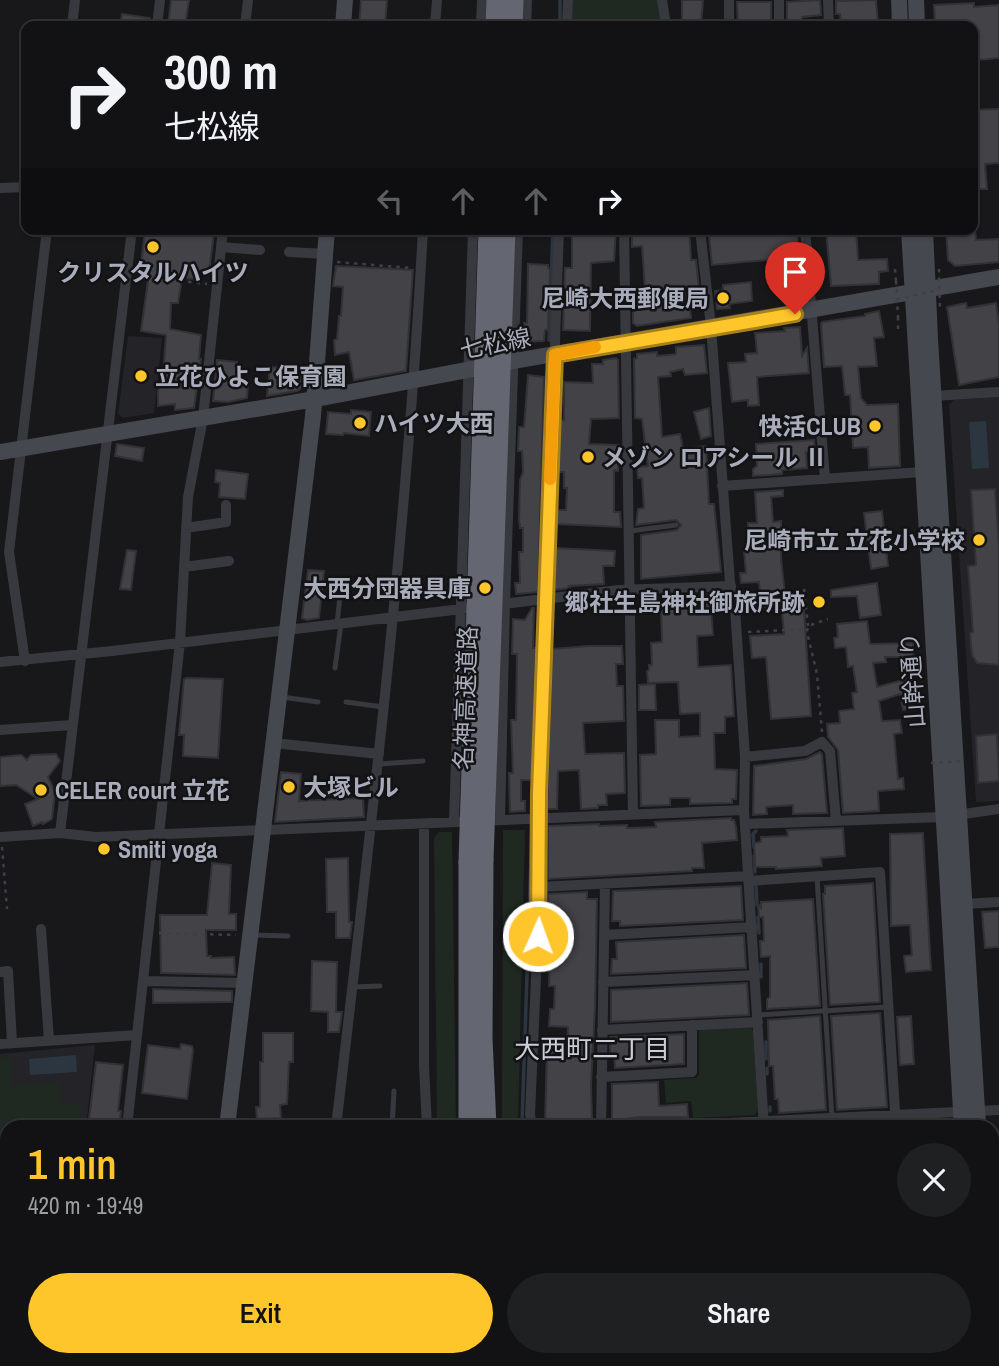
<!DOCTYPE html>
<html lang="en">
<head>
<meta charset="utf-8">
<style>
  :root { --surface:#121214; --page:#1f2022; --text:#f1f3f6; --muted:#9c9ea0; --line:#313234; --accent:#ffc62b }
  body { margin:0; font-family:"Archivo Narrow","Noto Sans JP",sans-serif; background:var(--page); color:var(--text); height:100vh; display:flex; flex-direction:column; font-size:26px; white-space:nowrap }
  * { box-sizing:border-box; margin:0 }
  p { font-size:23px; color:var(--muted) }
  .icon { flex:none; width:38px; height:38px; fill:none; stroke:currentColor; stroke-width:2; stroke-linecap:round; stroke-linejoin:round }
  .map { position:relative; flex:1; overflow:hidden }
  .details { position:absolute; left:0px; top:1120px; width:999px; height:247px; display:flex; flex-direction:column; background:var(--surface); border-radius:21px 21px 0 0; box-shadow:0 2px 5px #0004,0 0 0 2px var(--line) }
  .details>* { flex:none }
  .guide { position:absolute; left:21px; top:21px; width:957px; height:214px; border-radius:14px; box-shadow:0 2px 5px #0004,0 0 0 2px var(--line); background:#121214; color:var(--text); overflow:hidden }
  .pin { position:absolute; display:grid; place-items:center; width:60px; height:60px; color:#fff; margin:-72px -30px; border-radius:50% 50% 50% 0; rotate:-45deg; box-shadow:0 0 7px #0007 }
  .pin .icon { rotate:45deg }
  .me { position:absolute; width:77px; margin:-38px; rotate:2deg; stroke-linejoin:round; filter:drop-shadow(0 0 5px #0008) }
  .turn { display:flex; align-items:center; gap:24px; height:147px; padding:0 28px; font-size:32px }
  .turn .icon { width:91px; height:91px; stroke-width:2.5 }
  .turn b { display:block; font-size:49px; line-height:60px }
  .lanes { display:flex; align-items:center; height:66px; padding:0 28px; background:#0003; justify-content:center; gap:35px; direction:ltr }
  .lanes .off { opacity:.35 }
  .round { display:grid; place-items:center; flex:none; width:74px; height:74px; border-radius:37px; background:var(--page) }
  .overview { display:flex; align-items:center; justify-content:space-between; height:119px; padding:0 28px }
  h1 { font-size:42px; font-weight:600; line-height:52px; color:var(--accent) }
  .primary-button { display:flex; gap:14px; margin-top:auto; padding:14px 28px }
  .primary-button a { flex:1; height:80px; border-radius:42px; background:var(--accent); color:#111; font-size:28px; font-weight:600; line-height:80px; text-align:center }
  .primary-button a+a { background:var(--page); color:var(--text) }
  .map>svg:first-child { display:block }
  .built { fill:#242327 }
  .green { fill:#1f2921 }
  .water { fill:#2c3640 }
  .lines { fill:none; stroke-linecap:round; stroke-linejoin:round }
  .stream { stroke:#2c3640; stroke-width:3.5 }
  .building { fill:#424247; stroke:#323136; stroke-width:2 }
  .path { stroke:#3e4047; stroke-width:2.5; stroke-dasharray:3.5 5; stroke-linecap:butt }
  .lane { stroke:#38393f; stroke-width:5 }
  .street { stroke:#38393f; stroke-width:10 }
  .secondary { stroke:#464850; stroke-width:16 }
  .highway { stroke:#646671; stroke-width:19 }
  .path-bridge { stroke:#3e4047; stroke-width:2.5; stroke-dasharray:3.5 5; stroke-linecap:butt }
  .highway-bridge { stroke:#646671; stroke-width:19 }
  .route-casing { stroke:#a6811c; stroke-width:18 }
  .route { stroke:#ffc62b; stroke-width:12 }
  .slow { stroke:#f59e0b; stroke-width:12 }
  .poi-dot { fill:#ffc62b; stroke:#131215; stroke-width:2.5 }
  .labels { text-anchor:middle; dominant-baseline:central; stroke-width:5; stroke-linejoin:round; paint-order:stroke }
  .poi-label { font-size:24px; font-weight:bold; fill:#a9adbb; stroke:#131215; text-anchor:start }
  .street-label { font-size:24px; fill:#a9adbb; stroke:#131215 }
  .neighbourhood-label { font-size:26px; fill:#cacdd7; stroke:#131215 }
</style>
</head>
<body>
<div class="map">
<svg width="999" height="1366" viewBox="0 0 999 1366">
  <rect width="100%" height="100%" fill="#18181a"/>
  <!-- built -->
  <path class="built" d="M128 336 162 338 154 413 123 418 118 414Z
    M999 397V801L976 802 949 405 954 400Z
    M95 1045 86 1127H7V1292H0V1054Z"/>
  <!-- green -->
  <path class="green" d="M573 0H657L661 26H572Z
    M503 830H525L518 1123 502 1125Z
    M439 832H452L456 1127 444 1125 437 1118 434 838Z
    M750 1026 753 1031 758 1110 755 1115 693 1118 691 1101 666 1103 664 1080 696 1078 699 1075V1032L701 1029Z
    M12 1057 13 1085 60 1082 62 1104 83 1101 79 1127H7V1285L0 1286V1058Z"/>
  <!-- water -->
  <path class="water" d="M986 421 989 468 972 469 969 422Z
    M76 1055 77 1072 30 1075 29 1059Z"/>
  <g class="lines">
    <!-- stream -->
    <path class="stream" d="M560 26V0
      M549 340 553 229
      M541 574 548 374
      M533 810 540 605
      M754 847 753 834 756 831
      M754 856 755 872
      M756 886 757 905
      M758 917 759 933
      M761 964V977
      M766 1042V1059
      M767 1068V1074
      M770 1107V1111
      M522 1123 532 827
      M553 1360V1366"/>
  </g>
  <!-- building -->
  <path class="building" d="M171 0H189L185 26H168Z
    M361 0H387L385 26H359Z
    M682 0H703L701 24H682Z
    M820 0 821 15 802 17V26H787V2Z
    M876 0 878 26H841L840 14H836V1Z
    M737 2H771V26H738Z
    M974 3V7L999 5V58L979 60 978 47H973V25L935 26 934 5Z
    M122 14 150 18 149 26H120Z
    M999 109V163L985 164 987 189H973V110Z
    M145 229H189L214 233 209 272 196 271 195 279 182 278 178 303H171L170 329 201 335 199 359H201L194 408 175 410V404L158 406V390L161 385 160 375H163L166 335 141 331 150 266 141 265Z
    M572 229H616L614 261 591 263 590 331 563 330 565 268H572Z
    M651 229H689L691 260H696L701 308 690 309 691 318 637 326 633 323V289H645L642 246 632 247V232L651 231Z
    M797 229 799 257 712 265 709 235 754 229Z
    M826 229H856L858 260 887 259 888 271 879 272V284L831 286Z
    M946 229H975L976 240 999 239V262L955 266 948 260Z
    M528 264 548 265V268H550L548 330H545L544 341 524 342V323H527Z
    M336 266 413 270 406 371 354 380 349 352 335 355 334 340 337 339 339 316H341L343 287 333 286Z
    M751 282 752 301 729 304 730 308 717 309 715 291 723 290V285Z
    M966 303 967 308 996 303 999 324V377L959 385 947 307Z
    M879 311 884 337 874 338 877 366 858 367 861 398 867 405 898 404 900 466 869 468 868 447 853 448 850 395H845L842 366 824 367 821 324 822 322 865 316V314Z
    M800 327 802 356 807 348 809 373 757 377 759 405 748 406V400L732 402 728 363 746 362 745 354 757 353 755 333 785 331 784 328Z
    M704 345 707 373 685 375 683 369 670 372 671 376 658 377 662 437 680 434 683 449 706 446 709 504H714L721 572 641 579V535L677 530 681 525 676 520 636 525 638 509 644 508 642 478H638L637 467 648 466 642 419 635 418 634 359 637 358V354L657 352V356L676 354V347Z
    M616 358 618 360 619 418 591 419 589 444 619 445 618 471 614 470V512H620L621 527 556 524 557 510H566L567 488H564V472H558L560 420H564V382L593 383 592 364H603V360Z
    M217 360 237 362 235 382 248 385 247 398 228 402 213 401Z
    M270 367 306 369 305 386 297 391 267 396Z
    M528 375 544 377 538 592 516 594 515 583H520L519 552H523V528H520L519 519 520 480 523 472 522 451H518L519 427H524Z
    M709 408 711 436 701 439 694 412Z
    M351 410 371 412 369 436 344 433 343 435 326 434 328 412 351 414Z
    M814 440 815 451 806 452 807 468 782 470V474L753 476V469L757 466 756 444Z
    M117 444 144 448 142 461 115 456Z
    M216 470 248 474 245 499 219 497 220 483 215 482Z
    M995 489 999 547V665L977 663 972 655 970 633 973 632 968 566 976 565 971 490Z
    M783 490V496L771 497 773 522 781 521V558L786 605 761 607 759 582 741 583 740 573H746L744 552H748L749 543 748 523H757L755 492Z
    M882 511 888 566 871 569 864 513Z
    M556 548 615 551 614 566H603L604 584 569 586 570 588 554 590Z
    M127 550 136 551 131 590 120 589Z
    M308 570 324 571 319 618 307 620 302 618Z
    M877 583 881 615 860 618 857 596 831 597V590Z
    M724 594 727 607 711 608 713 635 697 636 698 667 731 665 734 716 725 717V733H714L715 769 737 770 736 799H732V803L690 804V798H670V805L641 806 640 755 656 754 655 720H679V737L700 736V713L680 714 678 682 648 683 647 671 649 670V665H652L651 643 662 642 661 607 689 606 688 604 696 603V595Z
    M532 608H534L533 648H536L532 780H521V801H525V811L510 812 509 773H513L511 720H516L517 654H512L513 619 525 620Z
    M804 610 811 716 771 719 766 657 752 658 750 636 784 634 782 612Z
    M867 621 870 644 913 643V657H885L886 662 873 663 877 687 911 678 916 707 903 710 900 694 879 701 882 721 900 720 902 733 894 734 898 779 903 778 904 789 878 791 879 811 843 813 838 750 828 737 827 724 840 723 839 711 854 709 852 693 857 692 853 666 848 667 846 647 835 648 834 638 838 637 837 624Z
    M588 646H622L623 664H616L617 686H623L624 721 583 723 585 754 624 753 625 793 606 794 607 805H598V808L581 809 579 770 558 771 557 809H547L552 649Z
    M187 678 223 679 218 758 183 756 184 735H179L184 679Z
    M655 684 656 710H639V685Z
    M997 734 999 781 978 783 976 736Z
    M820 752 822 754 827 813 793 814V805L766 807 767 814 753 815 754 766 806 759Z
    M56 754 60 761 48 777 55 792 52 819 43 824 42 822 33 826 25 804 38 799 16 785 0 786V757L21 755 27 760 31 755Z
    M281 772 301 774 299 801 363 798 364 817 275 822Z
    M731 818V820H734L736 827 737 840 702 843 704 868H692V871L548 879V826L599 824V826L627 825V828L656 827 655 822Z
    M843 828 845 856 821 858 822 866 776 869V867H755L754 843 761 842V837L788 836 787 830Z
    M923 833 931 970 906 972 904 956 912 955 910 925 891 926 890 834Z
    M348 858 349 922H352L350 938H336V912H327L326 859Z
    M212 863 231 865 229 914H236V930H206L207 956H211V958L234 957 235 975 161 973 160 915H207Z
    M873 883 880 1002 830 1005 823 894H825V886Z
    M741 886 743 920 620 926V921H612L613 891Z
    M587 892V899H597L595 1007 591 1085 592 1119 586 1120V1122L545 1125 547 1047 567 1048 568 1027 549 1026 550 1009H554L555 986H549L550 932H546L548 894Z
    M813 899 820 1006 767 1009V999L770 997V956L761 957 760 941H764L763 917H759L758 904 761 908V902Z
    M999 911V947L985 948 982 912Z
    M744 935 746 968 611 974 612 959H617L616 942Z
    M312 961 337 962 336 1012H342L339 1032H328V1012L311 1011Z
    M747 983 749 1015 611 1022V990Z
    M153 989 232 991V1002L153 1003Z
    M880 1013 887 1107 837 1110 831 1016Z
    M820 1016 826 1110 779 1113 778 1099H775L773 1066H769L768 1020Z
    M911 1016 914 1064 900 1065 897 1017Z
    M263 1033H293V1062H289L287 1104 280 1105 281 1118 257 1119 256 1107H260V1062H263Z
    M684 1034V1064L615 1068 614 1053 610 1054V1037Z
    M181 1044 192 1046 193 1050 187 1099 142 1093 148 1045 180 1049Z
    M96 1062 123 1065 118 1111H121L119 1127H88Z
    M658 1082 659 1106 687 1104 688 1117H640L612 1121V1084Z"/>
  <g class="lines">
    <!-- path -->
    <path class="path" d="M337 262 411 268
      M138 267 183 273 182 281 207 284
      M896 281 895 269H897
      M898 317V329H900
      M804 589 808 626
      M748 632 808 629
      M822 732 817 674 807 632 808 626 828 619
      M2 847 7 909
      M159 933 236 935
      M992 1184V1302"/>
    <!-- lane -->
    <path class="lane" d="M630 531 676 525
      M337 624 341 587
      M335 668 341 624
      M282 697 318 702
      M346 702 383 707
      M379 764 423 761
      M817 877 832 1118
      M252 935 288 936
      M353 987 380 986
      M758 1015 887 1007
      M392 1127 394 1091
      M100 1364H129"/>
    <!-- street -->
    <path class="street" d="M662 0 666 26
      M729 0V26
      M828 0 829 26
      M72 26 75 0
      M157 26 160 0
      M245 26 248 0
      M435 26 437 0
      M481 26 482 0
      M526 26 527 0
      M567 26 568 0
      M779 26V0
      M0 188 26 187
      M624 229 633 815
      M700 229 711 327 730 582 735 608 745 757 744 810 764 1127
      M805 229 825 479
      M221 247 260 250
      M289 252 326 254
      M933 396 999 392
      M722 486 922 472
      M186 528 226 522V505
      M184 567 229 561
      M25 661 9 552 47 229
      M0 662 112 651 619 590 731 586
      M0 730 72 725
      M273 743 379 754
      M745 757 805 751 822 742 830 751 836 821
      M500 820 505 604 518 229
      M454 822 473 229
      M424 824V1066L427 1127
      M745 824 943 817 999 809
      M60 833 132 229
      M0 837 60 833 96 837 744 810
      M749 881 880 872 896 1127
      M540 887 749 876
      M964 904 999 902
      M41 929 49 1040
      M604 935 753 927
      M0 972 8 971 12 1043
      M144 981 244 983
      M603 982 756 975
      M602 1030 758 1022
      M0 1044 137 1035
      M601 1077 692 1072V1025
      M127 1127 180 642 188 497 203 418 223 229
      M336 1127C371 828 407 530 423 229
      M532 1127 530 1114 540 887 539 793 559 229
      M601 1127 605 884
      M644 1127 999 1110
      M0 1297H7
      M562 1360V1366
      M778 1360 779 1366
      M631 1362 677 1360
      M99 1366 100 1360
      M306 1366 307 1360
      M436 1366V1360"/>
    <!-- secondary -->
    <path class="secondary" d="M899 0 900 26
      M916 0 917 26
      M343 26 345 0
      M909 229 962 1127
      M925 229 930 339 978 1127
      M0 452 315 399 514 361 999 277
      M227 1127 313 416 327 229
      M197 1366 198 1360
      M959 1366 960 1360
      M976 1366 977 1360"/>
    <!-- highway -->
    <path class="highway" d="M495 26 496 0
      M513 26 514 0
      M484 860 483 1038 487 1127
      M468 862V1127
      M478 1360V1366
      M498 1360V1366"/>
    <!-- path-bridge -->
    <path class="path-bridge" d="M939 269 940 311
      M896 281 898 317
      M897 299 939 290
      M931 763 964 761"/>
    <!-- highway-bridge -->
    <path class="highway-bridge" d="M484 860 506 229
      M468 862 488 229"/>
  </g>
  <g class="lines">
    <!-- route casing -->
    <g class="route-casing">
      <path id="route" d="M538 936 539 793 555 355 795 314"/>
    </g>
    <!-- route -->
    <use href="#route" class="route"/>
    <!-- slow -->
    <path class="slow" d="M550 479 555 355 595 347"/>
  </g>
  <!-- markers -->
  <g class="poi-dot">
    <circle cx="153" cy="247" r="7"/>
    <circle cx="723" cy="298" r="7"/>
    <circle cx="141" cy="376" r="7"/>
    <circle cx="360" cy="423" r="7"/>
    <circle cx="875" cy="426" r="7"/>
    <circle cx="588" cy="457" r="7"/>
    <circle cx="979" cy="540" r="7"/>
    <circle cx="485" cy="588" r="7"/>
    <circle cx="819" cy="602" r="7"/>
    <circle cx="289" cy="787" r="7"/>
    <circle cx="41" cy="790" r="7"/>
    <circle cx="104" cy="849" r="7"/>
  </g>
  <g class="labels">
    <!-- poi labels -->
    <g class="poi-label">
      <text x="153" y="272" text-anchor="middle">クリスタルハイツ</text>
      <text x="709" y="298" text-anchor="end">尼崎大西郵便局</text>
      <text x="155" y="376">立花ひよこ保育園</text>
      <text x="374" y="423">ハイツ大西</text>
      <text x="861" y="426" text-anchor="end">快活CLUB</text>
      <text x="602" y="457">メゾン ロアシール Ⅱ</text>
      <text x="965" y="540" text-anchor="end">尼崎市立 立花小学校</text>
      <text x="471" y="588" text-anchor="end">大西分団器具庫</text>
      <text x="805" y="602" text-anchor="end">郷社生島神社御旅所跡</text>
      <text x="303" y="787">大塚ビル</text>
      <text x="55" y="790">CELER court 立花</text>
      <text x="118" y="849">Smiti yoga</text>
    </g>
    <!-- street labels -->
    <g class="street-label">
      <text transform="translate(495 343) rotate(-11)">七松線</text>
      <text transform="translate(912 680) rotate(-94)">山幹通り</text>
      <text transform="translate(465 698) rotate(-88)">名神高速道路</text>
    </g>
    <!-- neighbourhood labels -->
    <g class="neighbourhood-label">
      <text x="592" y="1048">大西町二丁目</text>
    </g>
  </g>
</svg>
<div class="pin" style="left:795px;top:314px;background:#d93025"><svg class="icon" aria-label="arrive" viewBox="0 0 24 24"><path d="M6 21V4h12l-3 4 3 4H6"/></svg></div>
<svg class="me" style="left:538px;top:936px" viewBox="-20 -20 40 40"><circle r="17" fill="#ffc62b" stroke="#fff" stroke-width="3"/><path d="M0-11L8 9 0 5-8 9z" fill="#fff"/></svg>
<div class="guide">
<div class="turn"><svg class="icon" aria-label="right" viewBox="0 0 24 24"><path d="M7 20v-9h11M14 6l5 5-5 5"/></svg><div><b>300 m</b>七松線</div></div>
<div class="lanes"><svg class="icon off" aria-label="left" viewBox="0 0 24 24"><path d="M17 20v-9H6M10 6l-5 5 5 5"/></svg><svg class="icon off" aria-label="ahead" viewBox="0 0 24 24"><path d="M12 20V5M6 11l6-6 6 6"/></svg><svg class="icon off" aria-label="ahead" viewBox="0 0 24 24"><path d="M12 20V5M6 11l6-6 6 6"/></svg><svg class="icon" aria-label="right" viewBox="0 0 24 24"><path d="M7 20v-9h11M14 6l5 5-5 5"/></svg></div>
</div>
<section class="details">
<div class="overview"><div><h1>1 min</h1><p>420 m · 19:49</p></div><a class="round"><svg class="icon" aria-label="close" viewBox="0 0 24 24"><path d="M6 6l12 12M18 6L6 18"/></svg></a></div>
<div class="primary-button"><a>Exit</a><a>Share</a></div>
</section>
</div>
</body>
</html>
